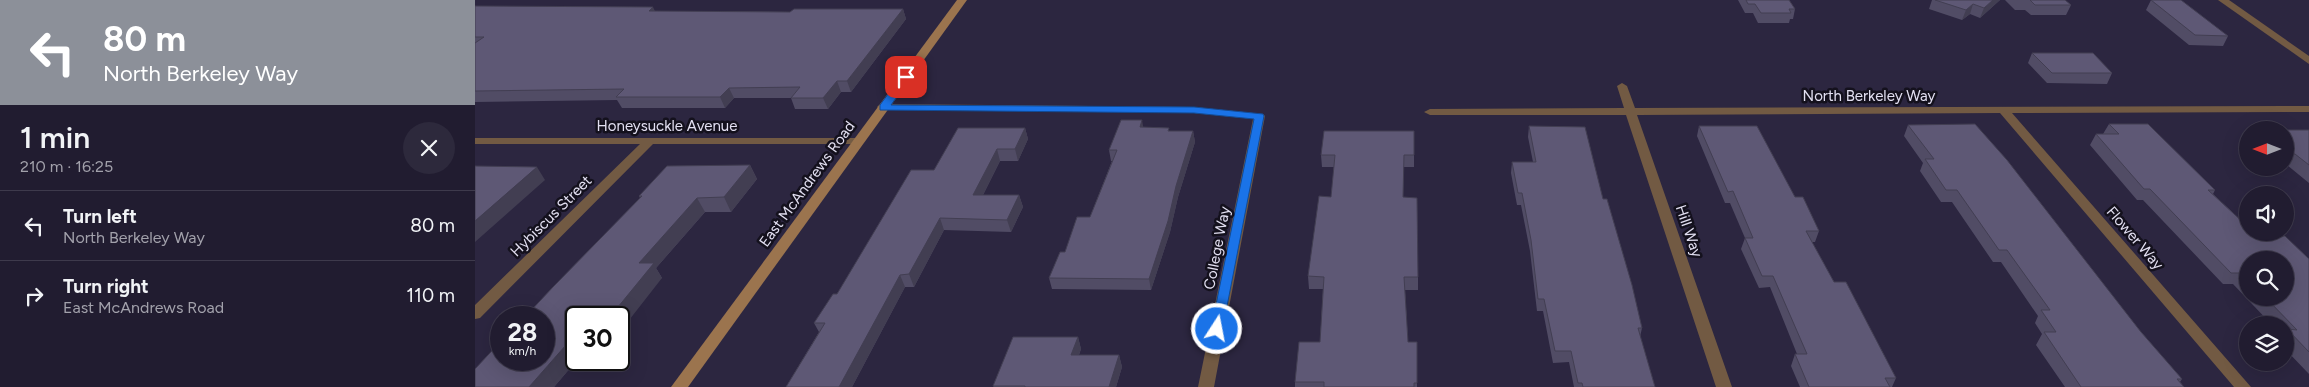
<!DOCTYPE html>
<html lang="en">
<head>
<meta charset="utf-8">
<style>
  :root { --surface:#211c30; --page:#2d293c; --text:#f1f3f6; --muted:#a2a1ab; --line:#3e3a4c }
  body { margin:0; font-family:Figtree,sans-serif; background:var(--page); color:var(--text); height:100vh; display:flex; flex-direction:column; font-size:19px; white-space:nowrap }
  * { box-sizing:border-box; margin:0 }
  p { font-size:16px; color:var(--muted) }
  .icon { flex:none; width:28px; height:28px; fill:none; stroke:currentColor; stroke-width:2; stroke-linecap:round; stroke-linejoin:round }
  .map { position:relative; flex:1; overflow:hidden }
  .side { display:flex; flex-direction:column; background:var(--surface); width:475px }
  .side>* { flex:none }
  .banner { background:#8c9099; color:#fff; overflow:hidden }
  .needle { width:32px; rotate:270deg }
  .buttons { position:absolute; left:1764px; top:121px; display:grid; gap:10px }
  .buttons a { display:grid; place-items:center; width:55px; height:55px; border-radius:50%; background:var(--surface); box-shadow:0 5px 20px #0002,0 0 0 1px var(--line); font-size:25px }
  .speed { position:absolute; left:15px; top:306px; display:flex; gap:10px; font-size:25px; font-weight:700; text-align:center }
  .speed>* { display:grid; place-content:center; width:65px; height:65px; border-radius:50%; background:var(--surface); box-shadow:0 5px 20px #0002,0 0 0 1px var(--line); line-height:1 }
  .speed small { font-size:12px; font-weight:400 }
  .speed .limit { border:2px solid #111; border-radius:8px; background:#fff; color:#111 }
  .pin { position:absolute; display:grid; place-items:center; width:42px; height:42px; color:#fff; margin:-21px; border-radius:10px; box-shadow:0 2px 8px #0006 }
  .me { position:absolute; width:55px; margin:-28px; rotate:11deg; stroke-linejoin:round; filter:drop-shadow(0 0 4px #0008) }
  .turn { display:flex; align-items:center; gap:18px; height:105px; padding:0 20px; font-size:22px }
  .turn .icon { width:65px; height:65px; stroke-width:2.5 }
  .turn b { display:block; font-size:35px; line-height:42px }
  .round { display:grid; place-items:center; flex:none; width:52px; height:52px; border-radius:26px; background:var(--page) }
  .summary { display:flex; align-items:center; justify-content:space-between; height:85px; padding:0 20px }
  h1 { font-size:30px; font-weight:600; line-height:38px }
  ul { padding:0; list-style:none }
  li { display:flex; align-items:center; gap:15px; height:70px; padding:0 20px; border-top:1px solid var(--line) }
  li div { flex:1 }
  li b { display:block; font-size:19px }
  li em { font-style:normal }
  main { display:flex; flex:1; min-height:0 }
  .map>svg:first-child { display:block }
  .lines { fill:none; stroke-linecap:round; stroke-linejoin:round }
  .minor { fill:#725a43; fill-rule:evenodd }
  .tertiary { fill:#725a43; fill-rule:evenodd }
  .secondary { fill:#9b744e; fill-rule:evenodd }
  .wall { fill:#514c65; fill-rule:evenodd }
  .shaded-wall { fill:#423e52 }
  .building { fill:#5e5875; stroke:#423e52 }
  .route { fill:#1a73e8; stroke:#114b97 }
  .labels { text-anchor:middle; dominant-baseline:central; stroke-width:5; stroke-linejoin:round; paint-order:stroke }
  .street-label { font-size:15px; fill:#e3e0f2; stroke:#14111d }
</style>
</head>
<body>
<main>
<section class="side">
<div class="banner">
<div class="turn"><svg class="icon" aria-label="left" viewBox="0 0 24 24"><path d="M17 20v-9H6M10 6l-5 5 5 5"/></svg><div><b>80 m</b>North Berkeley Way</div></div>
</div>
<div class="summary"><div><h1>1 min</h1><p>210 m · 16:25</p></div><a class="round"><svg class="icon" aria-label="close" viewBox="0 0 24 24"><path d="M6 6l12 12M18 6L6 18"/></svg></a></div>
<ul>
<li><svg class="icon" aria-label="left" viewBox="0 0 24 24"><path d="M17 20v-9H6M10 6l-5 5 5 5"/></svg><div><b>Turn left</b><p>North Berkeley Way</p></div><em>80 m</em></li>
<li><svg class="icon" aria-label="right" viewBox="0 0 24 24"><path d="M7 20v-9h11M14 6l5 5-5 5"/></svg><div><b>Turn right</b><p>East McAndrews Road</p></div><em>110 m</em></li>
</ul>
</section>
<div class="map">
<svg width="1834" height="387" viewBox="0 0 1834 387">
  <rect width="100%" height="100%" fill="#2c2640"/>
  <g class="lines">
    <!-- minor -->
    <path class="minor" d="M1147 83 1152 86 1160 108 1834 106V112L1537 113 1776 387H1759L1525 113 1162 115 1257 387H1241L1151 115H955L949 112 955 109 1149 108 1142 86Z
      M408 104 719 107 788 114 790 116 739 387H723L778 119 719 113 404 109 402 107 404 105Z
      M0 138H384L390 141 384 144H178L5 318 0 319V305L165 144H0Z"/>
    <!-- tertiary -->
    <path class="tertiary" d="M1743 0H1754L1834 56V64Z"/>
    <!-- secondary -->
    <path class="secondary" d="M482 0H492L213 387H196Z"/>
  </g>
  <!-- wall -->
  <path class="wall" d="M1263 0H1314L1320 9 1318 19H1315L1314 23H1283L1278 13H1270Z
    M1457 0H1525L1505 18 1495 14 1487 20 1454 9Z
    M1530 0H1590L1596 5 1591 15H1556L1550 10H1540Z
    M1676 0 1753 36 1748 46 1714 45 1671 10Z
    M0 6 180 11 315 12 428 9 431 19 376 92H366L353 109H320L316 98H259L250 108H147L142 100 0 102Z
    M1557 53 1637 73 1632 84 1572 83 1553 63Z
    M1634 124 1740 190 1738 194 1783 236 1834 259V374L1810 349V325H1797L1758 284H1748L1668 200H1662L1615 145 1621 134H1628ZM1772 260 1810 298H1772Z
    M1433 125 1666 332 1707 379 1705 382 1709 387H1590L1561 345 1567 334 1560 323 1563 316 1526 262H1518L1477 202H1466L1445 171 1448 163 1429 136Z
    M1054 126 1128 199 1167 328 1165 337 1180 387H1099L1094 362 1078 363 1068 311H1062L1055 251 1046 205H1042L1036 173 1037 162H1058L1053 137Z
    M1224 126 1320 197 1344 231 1340 242H1337L1359 282 1421 378 1417 387H1325L1316 366 1320 354H1322L1295 287 1284 288 1266 249 1270 238 1255 203H1250L1222 136Z
    M668 127 694 128V131H718L720 142 703 197 695 232 676 290 577 289 574 278 590 252 615 217 637 161H636L634 150Z
    M550 128 553 139 543 161H525L508 195H544L548 207 536 232 469 230 439 287H430L377 387H311L344 332 339 323 459 170Z
    M1810 130H1834V183L1812 165H1810Z
    M939 131V167H928V197L943 277V290H930L933 342H942V387H820V382L845 342 848 289H834L833 276 856 197 859 167H847L846 155Z
    M275 165 282 179 256 212H230L181 268 187 278 101 318 102 360 79 387H0L165 198 164 196Z
    M603 337 606 349 604 355H644L647 367 641 387H519L518 386Z"/>
  <!-- shaded-wall -->
  <path class="shaded-wall" d="M1518 0H1525L1505 18 1509 8Z
    M1498 4 1495 14 1487 20 1491 10Z
    M178 7 183 17 174 11Z
    M428 9 431 19 376 92 372 81Z
    M362 81 366 92 353 109 348 98Z
    M254 88 259 98 250 108 245 97Z
    M667 120 669 131 665 127Z
    M550 128 553 139 543 161 540 149Z
    M718 131 720 142 703 197 695 232 676 290 674 279 701 186Z
    M522 149 525 161 502 207 498 195Z
    M275 165 282 179 256 212 249 197Z
    M62 167 70 180 0 242V221Z
    M544 195 548 207 536 232 532 220Z
    M222 198 230 212 181 268 187 278 144 333V318H134L164 263Z
    M465 218 469 230 439 287 434 274Z
    M425 275 430 287 377 387H364Z
    M98 337 101 342 102 360 79 387H54Z
    M603 337 606 349 599 367 596 355Z
    M644 355 647 367 641 387H634Z"/>
  <!-- building -->
  <path class="building" d="M1271 0H1314L1320 9H1314L1316 13H1286L1280 4H1273Z
    M1460 0H1518L1509 8 1498 4 1491 10Z
    M1555 0H1590L1596 5H1560Z
    M1676 0H1706L1753 36 1720 35Z
    M0 6 178 7 174 11 315 12 319 9H428L372 81H362L348 98H316L325 87 254 88 245 97H141L149 89 0 91V43L9 37H0Z
    M1557 53H1618L1637 73H1577Z
    M646 120H667L665 127 694 128 693 131H718L701 186 693 221 674 279 574 278 585 252H590L602 217H615L642 150H634Z
    M1500 124 1532 160 1666 332 1707 379H1702L1709 387H1606L1569 332H1581L1566 310H1575L1532 250H1524L1482 190H1471L1450 159H1459L1433 125Z
    M1634 124H1673L1740 190H1733L1772 226V232H1780L1783 236H1810L1834 259V352L1812 329 1822 330 1791 298H1810V260H1772V279L1766 273H1756L1675 189H1669L1621 134H1644Z
    M1054 126 1110 127 1128 199H1132L1157 285 1167 328H1163L1180 387H1108L1107 383H1103L1096 351H1080L1069 299H1063L1056 240 1047 193H1043L1037 162H1061Z
    M1224 126H1282L1320 197H1328L1344 231H1331L1359 282H1371L1421 378H1410L1415 387H1334L1320 354H1332L1298 276H1287L1270 238H1278L1258 191 1253 192Z
    M483 128H550L540 149H522L498 195H544L532 220 465 218 434 274 425 275 364 387H311L350 323H339L358 294H362L436 170H459Z
    M1810 130H1834V165L1820 154H1815L1810 150Z
    M849 131H939V155H929L928 197 942 198 943 277H929L933 342H942V383H939V387H849V382H820L824 342H845L849 277 833 276 844 196 856 197 860 155H846Z
    M275 165 249 197 222 198 164 263H179L134 318H101V337H98L54 387H0V369L26 341V360H69V318H49L78 287 167 196H164L192 166Z
    M0 166 62 167 0 221Z
    M538 337H603L596 355H644L634 387H550V386H518Z"/>
  <!-- route -->
  <path class="route" d="M431 74 436 77 416 105 719 107 788 114 789 116 747 332H738L736 329 779 119 719 113 405 110V105L427 75Z"/>
  <g class="labels">
    <!-- street labels -->
    <g class="street-label">
      <text x="1394" y="96">North Berkeley Way</text>
      <text x="192" y="126">Honeysuckle Avenue</text>
      <text transform="translate(332 184) rotate(-54)">East McAndrews Road</text>
      <text transform="translate(76 216) rotate(-45)">Hybiscus Street</text>
      <text transform="translate(1214 231) rotate(71)">Hill Way</text>
      <text transform="translate(1660 238) rotate(49)">Flower Way</text>
      <text transform="translate(742 248) rotate(-79)">College Way</text>
    </g>
  </g>
</svg>
<div class="buttons">
<a><svg class="needle" viewBox="-14 -14 28 28"><path d="M0-13l5 13h-10z" fill="#e53935"/><path d="M0 13l5-13h-10z" fill="#a2a1ab"/></svg></a>
<a><svg class="icon" aria-label="sound" viewBox="0 0 24 24"><path d="M4 9h4l5-4v14l-5-4H4zM17 9q2 3 0 6"/></svg></a>
<a><svg class="icon" aria-label="search" viewBox="0 0 24 24"><circle cx="10" cy="10" r="6"/><path d="M15 15l6 6"/></svg></a>
<a><svg class="icon" aria-label="layers" viewBox="0 0 24 24"><path d="M12 4l9 5-9 5-9-5zM3 14l9 5 9-5"/></svg></a>
</div>
<div class="speed"><div>28<small>km/h</small></div><div class="limit">30</div></div>
<div class="pin" style="left:431px;top:77px;background:#d93025"><svg class="icon" aria-label="arrive" viewBox="0 0 24 24"><path d="M6 21V4h12l-3 4 3 4H6"/></svg></div>
<svg class="me" style="left:742px;top:329px" viewBox="-20 -20 40 40"><circle r="17" fill="#1a73e8" stroke="#fff" stroke-width="3"/><path d="M0-11L8 9 0 5-8 9z" fill="#fff"/></svg>
</div>
</main>
</body>
</html>
